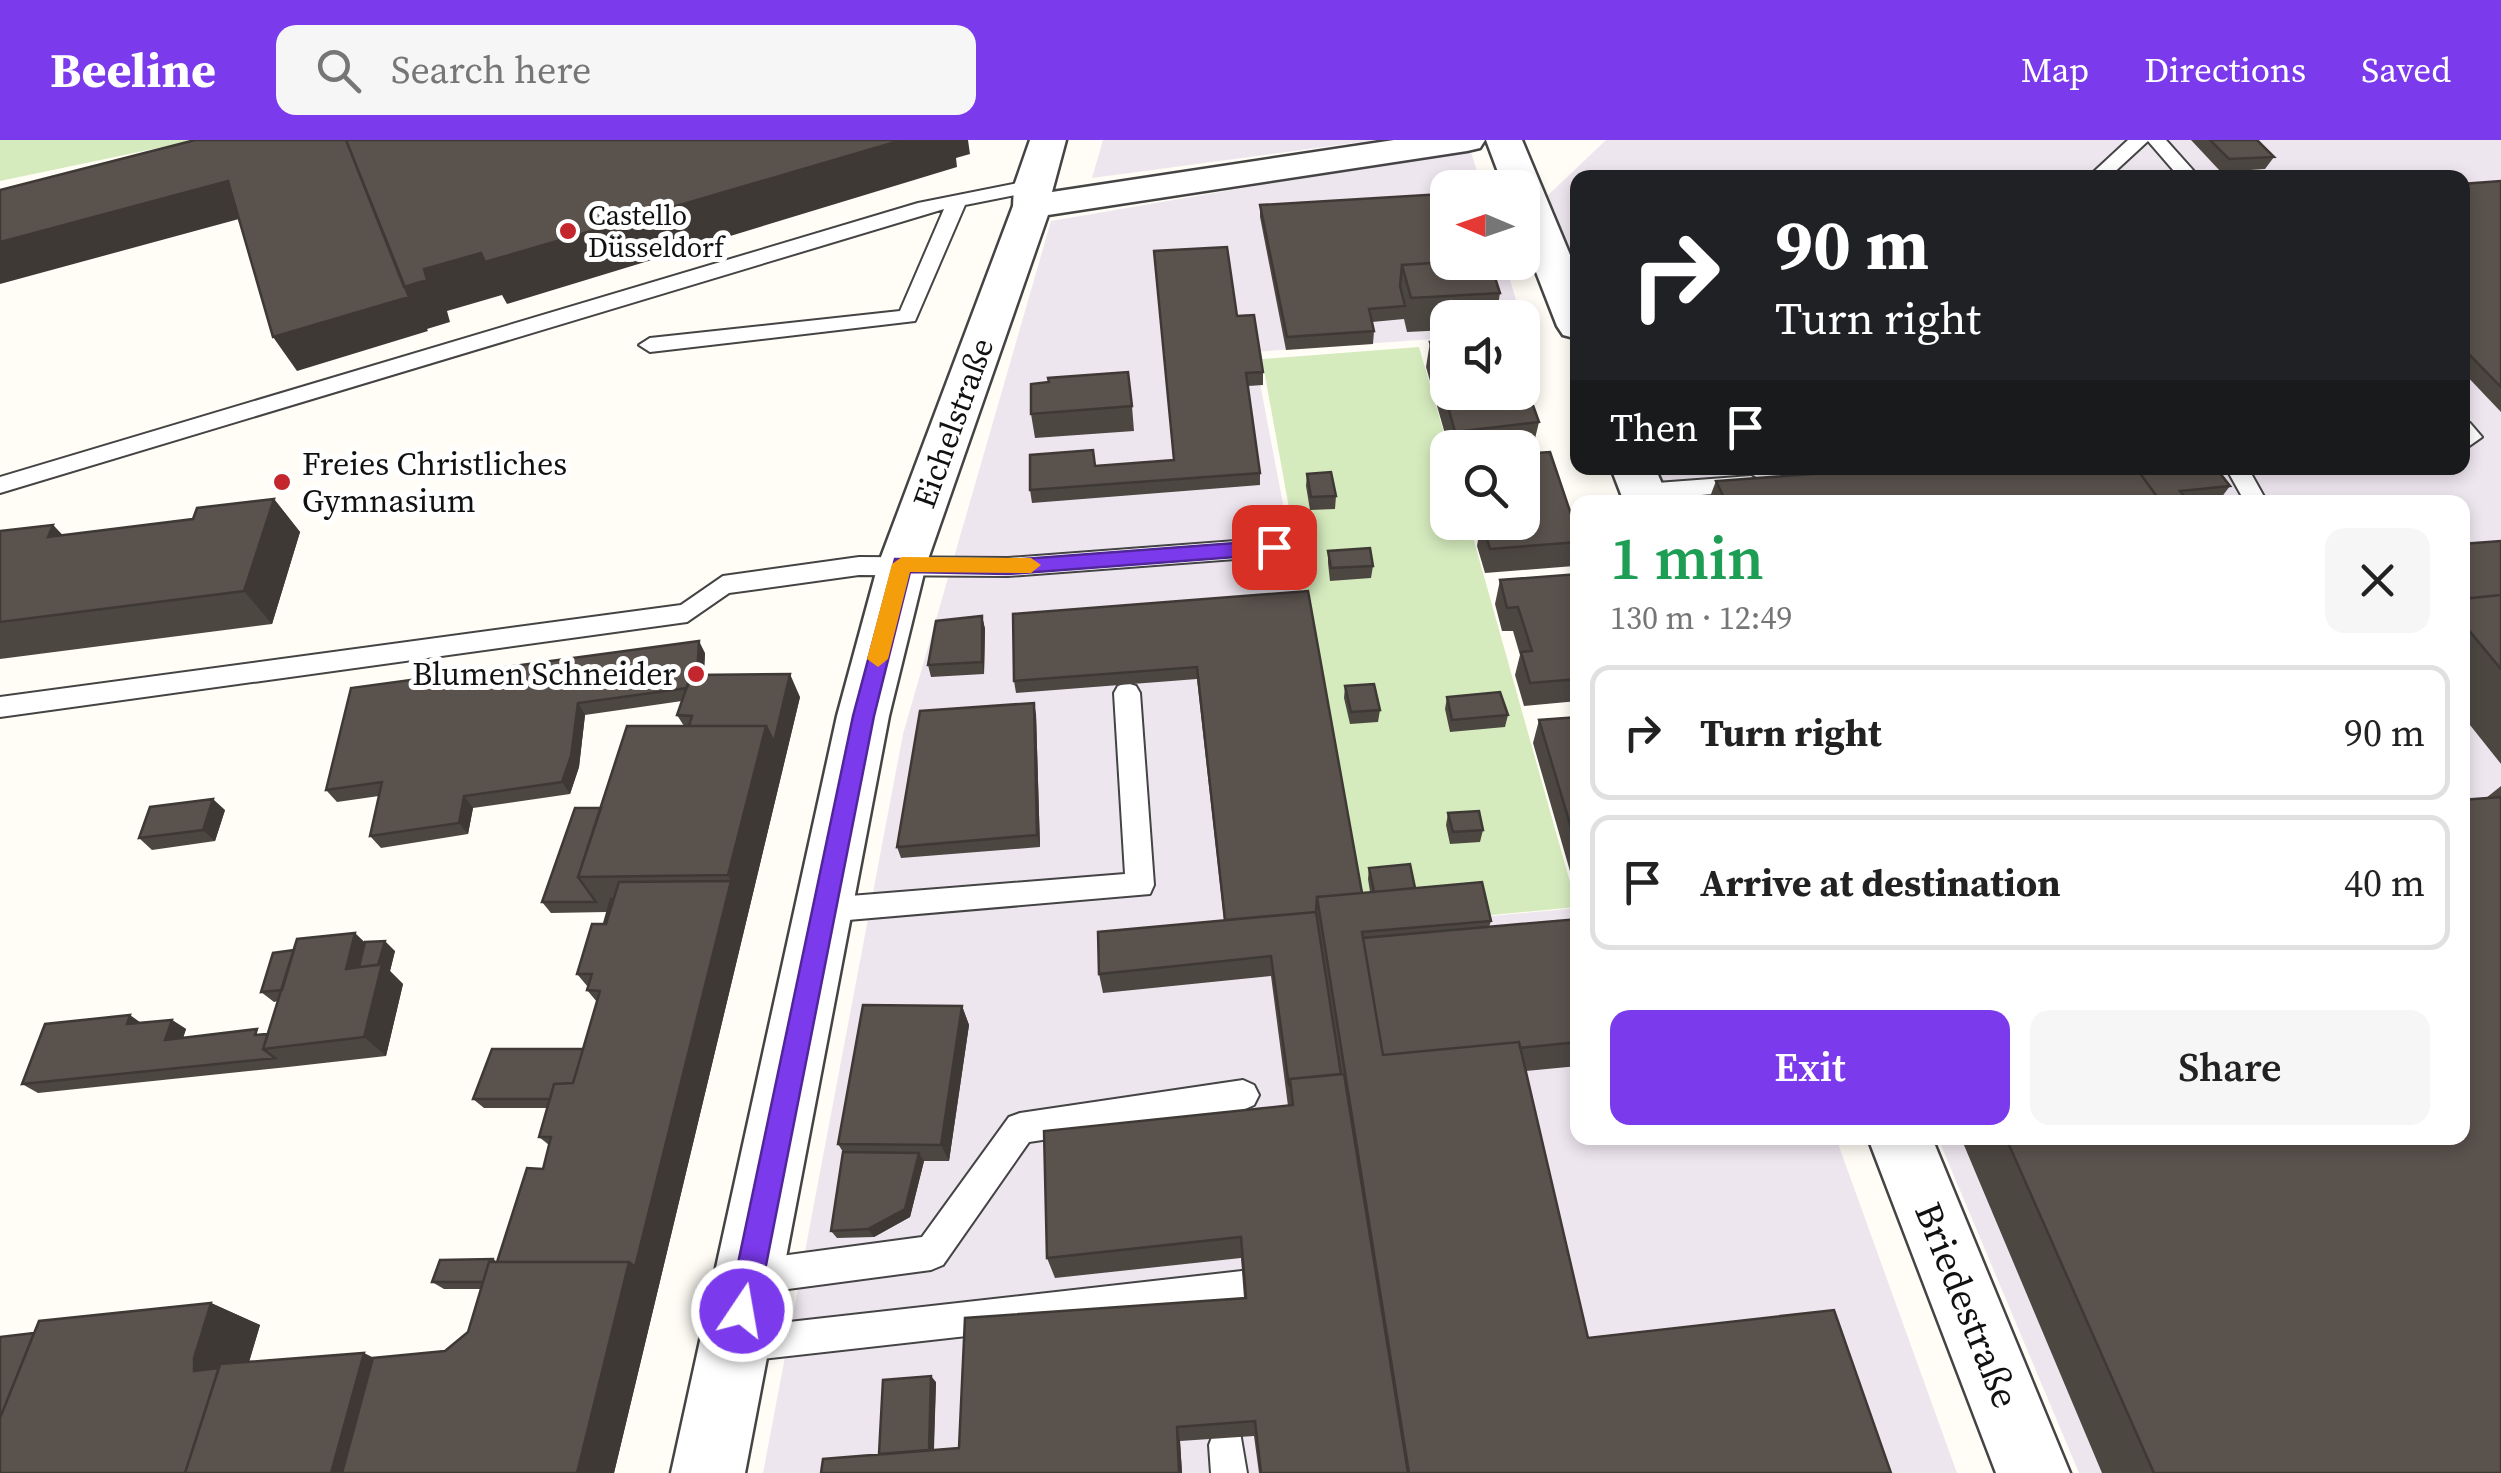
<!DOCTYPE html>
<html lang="en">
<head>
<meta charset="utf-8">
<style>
  :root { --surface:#fff; --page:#f6f6f6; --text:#222; --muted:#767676; --line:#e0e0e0; --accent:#7c3aed }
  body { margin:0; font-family:"Source Serif 4",serif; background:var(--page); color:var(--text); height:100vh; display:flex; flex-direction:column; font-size:38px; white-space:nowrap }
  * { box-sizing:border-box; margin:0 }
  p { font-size:32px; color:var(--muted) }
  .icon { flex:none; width:55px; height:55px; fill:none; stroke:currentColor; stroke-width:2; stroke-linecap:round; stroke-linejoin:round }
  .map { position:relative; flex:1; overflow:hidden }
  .drawer { position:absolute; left:1570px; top:355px; width:900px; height:650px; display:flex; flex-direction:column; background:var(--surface); border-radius:20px; box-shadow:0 5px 15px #0003 }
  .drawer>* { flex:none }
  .guide { position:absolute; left:1570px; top:30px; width:900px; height:305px; border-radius:20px; box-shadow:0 5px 15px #0003; background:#202124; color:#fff; overflow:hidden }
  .needle { width:65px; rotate:272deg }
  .buttons { position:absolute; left:1430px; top:30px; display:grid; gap:20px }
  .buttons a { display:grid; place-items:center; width:110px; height:110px; border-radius:20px; background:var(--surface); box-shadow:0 5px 15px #0003; font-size:50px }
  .pin { position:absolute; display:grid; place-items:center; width:85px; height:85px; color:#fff; margin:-42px; border-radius:20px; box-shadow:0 5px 15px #0006 }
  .me { position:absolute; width:110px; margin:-55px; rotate:12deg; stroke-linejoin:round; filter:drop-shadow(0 0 8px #0008) }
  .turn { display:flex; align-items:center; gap:35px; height:210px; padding:0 40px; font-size:45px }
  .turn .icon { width:130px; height:130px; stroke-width:2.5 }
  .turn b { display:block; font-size:70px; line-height:85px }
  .then { display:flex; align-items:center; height:95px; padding:0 40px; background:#0003; gap:20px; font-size:38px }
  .round { display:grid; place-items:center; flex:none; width:105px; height:105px; border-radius:20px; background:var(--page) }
  .headline { display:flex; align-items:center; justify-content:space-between; height:170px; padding:0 40px }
  h1 { font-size:60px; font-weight:600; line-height:75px; color:#1e9e55 }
  .button { display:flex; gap:20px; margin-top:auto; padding:20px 40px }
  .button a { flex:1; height:115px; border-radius:20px; background:var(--accent); color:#fff; font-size:40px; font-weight:600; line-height:115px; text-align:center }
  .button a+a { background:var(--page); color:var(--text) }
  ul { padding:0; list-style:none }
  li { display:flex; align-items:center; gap:30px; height:135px; margin:0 20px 15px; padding:0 20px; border:5px solid var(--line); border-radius:20px }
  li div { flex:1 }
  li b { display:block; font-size:38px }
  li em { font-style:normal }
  header { display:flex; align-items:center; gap:60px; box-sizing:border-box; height:140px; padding:0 50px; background:var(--accent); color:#fff }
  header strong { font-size:48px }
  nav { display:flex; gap:55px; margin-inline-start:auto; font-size:35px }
  .search { width:700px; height:90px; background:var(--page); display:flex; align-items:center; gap:25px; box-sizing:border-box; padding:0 35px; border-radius:20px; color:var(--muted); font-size:38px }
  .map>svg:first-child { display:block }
  .industrial { fill:#eee6ef }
  .green { fill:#d5ebbd }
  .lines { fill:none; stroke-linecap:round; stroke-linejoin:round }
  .lane-casing { stroke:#444; stroke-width:4 }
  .street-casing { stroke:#444; stroke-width:5 }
  .lane { fill:#fff; fill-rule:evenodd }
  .street { fill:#fff; fill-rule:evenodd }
  .wall { fill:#4d4742 }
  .shaded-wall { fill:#3f3936 }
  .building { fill:#5a524d; stroke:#3f3936; stroke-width:2.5 }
  .route { fill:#7c3aed; stroke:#51269a; stroke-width:2.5 }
  .slow { fill:#f59e0b }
  .poi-dot { fill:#c4262e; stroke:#fff; stroke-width:4 }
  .labels { text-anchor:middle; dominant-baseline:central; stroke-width:10; stroke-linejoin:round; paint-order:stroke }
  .far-poi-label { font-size:28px; fill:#111; stroke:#fff; text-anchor:start }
  .street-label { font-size:32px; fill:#111; stroke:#fff }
  .poi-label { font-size:32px; fill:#111; stroke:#fff; text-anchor:start }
  .near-street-label { font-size:38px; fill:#111; stroke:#fff }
</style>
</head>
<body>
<header>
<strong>Beeline</strong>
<div class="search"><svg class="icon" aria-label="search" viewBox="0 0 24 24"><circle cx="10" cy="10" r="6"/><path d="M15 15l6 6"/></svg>Search here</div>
<nav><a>Map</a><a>Directions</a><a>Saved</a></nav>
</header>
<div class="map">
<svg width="2501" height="1333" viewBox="0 0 2501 1333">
  <rect width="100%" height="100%" fill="#fffdf5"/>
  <!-- industrial -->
  <path class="industrial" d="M1103 0H1376L1092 38Z
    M1606 0H2501V1333H2079L1938 998H2462V362H1671L1657 328H2462V38H1578L1577 139 1544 59Z
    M1470 9 1482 47 1448 48V122L1505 123 1521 177 1448 178 1447 198 1254 212 1364 788 1577 768 1578 998H1836L1957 1333H763L903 594 1051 81Z"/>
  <!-- green -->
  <path class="green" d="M0 0H196L0 41Z
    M1419 207 1448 307V382L1469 383 1577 767 1365 787 1262 219Z"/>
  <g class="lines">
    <!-- lane casing -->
    <g class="lane-casing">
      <path id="lane" d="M2128 0H2166L2200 38H2180L2148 1 2108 38H2087Z
        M1033 40 1042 46 1040 50 965 65 915 181 650 212 639 205 650 198 900 171 944 69 0 353V337L918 63Z
        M2462 281 2470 283 2482 297 2462 311Z
        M2226 328H2248L2267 362H2245Z
        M1751 336 1763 344 1759 350 1643 360 1631 352 1643 344Z
        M1274 398 1286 407 1274 416 1008 436 859 435 729 453 687 482 0 577V557L681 465 723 436 859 417 1008 418Z
        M1127 543 1136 546 1140 553 1154 745 1150 754 825 782 815 779 811 770 815 761 825 758 1125 734 1114 553 1118 546Z
        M1243 940 1254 945 1259 955 1254 965 1243 970 1029 1002 943 1125 931 1130 750 1154 738 1149 733 1137 738 1125 750 1120 922 1097 1009 977 1020 973Z
        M1242 1131 1254 1136 1259 1148 1254 1160 1242 1165 736 1222 724 1217 719 1205 724 1193 736 1188Z
        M1227 1287 1240 1292 1247 1333H1211L1209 1305 1214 1292Z"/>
    </g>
    <!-- street casing -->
    <g class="street-casing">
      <path id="street" d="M1030 0H1066L1052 52 1394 0H1485L1480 8 1467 11 1048 75 926 425 889 576 745 1333H671L837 576 878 425 1013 66 1014 46Z
        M1486 0H1522L1578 134V199L1563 195 1557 186 1522 96V48H1504Z
        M1611 328H1655L1670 362H1624Z
        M1868 998H1932L2070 1333H1996Z"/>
    </g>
    <!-- lane -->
    <use href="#lane" class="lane"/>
    <!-- street -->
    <use href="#street" class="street"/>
  </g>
  <!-- wall -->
  <path class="wall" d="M2191 0H2257L2274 17 2265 29 2221 32Z
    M2501 41V272L2462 231V44Z
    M1260 65 1448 122 1500 153 1496 178H1448V190L1407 192 1404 179 1372 182 1374 191 1373 204 1286 210 1260 77Z
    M1237 176 1263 232V245L1248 246 1260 333V345L1032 363 1030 350 1095 326 1174 320Z
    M1430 202 1525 257 1539 282 1533 307 1449 308 1426 227Z
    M1132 266 1134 291 1035 298 1031 274Z
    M1307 334 1336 356 1335 369 1310 370 1306 346Z
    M1716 341 2230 346 2218 362H1708Z
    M274 359 300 392 272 484 0 519V391L53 385 62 395 193 379Z
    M1481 382H1522L1578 395V411L1574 426 1485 433 1477 406Z
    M2501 401V624L2462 575V404Z
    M1328 411 1373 426 1371 438 1330 441 1328 423Z
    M1578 434V561L1524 566 1515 535 1520 515 1513 491H1502L1495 464 1500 440Z
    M1308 451 1362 753 1370 752 1368 739 1369 728 1491 781 1489 787 1578 779V926L1526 931 1588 1198 1891 1333H1259L1254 1296 1180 1301 1182 1333H821L879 1314 936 1242 934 1310 959 1308 1244 1158 1241 1118 1055 1138 1047 1118 1288 966 1271 836 1103 853 1099 834 1224 780 1197 539 1016 553 1014 541Z
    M982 476 985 489 984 534 931 537 928 525Z
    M705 513 704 535 800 557 614 1333 34 1193 211 1163 260 1185 249 1222 373 1218 445 1211 468 1192 481 1149H444L432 1142 493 1119 497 1122 543 1029 549 1005 539 997 548 968H484L473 959 583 909 597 862 587 850 588 847 577 834 604 784 607 772 551 773 542 762 601 668 684 586 677 575 682 561 585 575 579 627 570 654 473 668 468 694 381 708 370 696 379 656 337 662 326 650Z
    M1345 546 1380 570 1378 582 1350 584 1344 558Z
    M1447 557 1508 575 1505 587 1450 592 1445 569Z
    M1036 574 1040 707 901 718 897 707Z
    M1578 577V745H1574L1533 603 1539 580Z
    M2501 646V1333H2102L1961 998H2462L2486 658Z
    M225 670 215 701 152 710 139 698Z
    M1448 673 1483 690 1480 702 1450 704 1446 685Z
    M365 802 395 811 390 831 403 844 386 916 288 927 38 953 22 944 141 883 172 880 186 889 183 898 268 894 278 861 274 862 261 852Z
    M962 866 969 885 949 1021H924L910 1077 874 1097 837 1098 831 1091 843 1012 838 1004Z"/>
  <!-- shaded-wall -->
  <path class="shaded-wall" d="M902 0H968L970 14 956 18 957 27 507 164 502 155 447 171 450 182 427 189 428 191 297 231 273 197 404 147 424 129 481 113Z
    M228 41 250 76 0 144V102Z
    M274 359 300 392 272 484 244 451Z
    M53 385 85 418 48 397Z
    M982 476 985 489 984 534 982 522Z
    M699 501 705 513 702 559 696 547Z
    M790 534 800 557 614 1333H577L629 1122 731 741 728 735 766 586Z
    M578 563 585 575 579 627 570 654 562 642Z
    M1034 563 1036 574 1040 707 1037 695Z
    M464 656 473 668 468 694 459 683Z
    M213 659 225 670 215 701 203 690Z
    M355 793 376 813 370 836 346 829Z
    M385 801 395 811 390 831 403 844 386 916 364 897 375 836Z
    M962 866 969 885 949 1021 941 1005Z
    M130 875 144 885 127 884Z
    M172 880 186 889 179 910 165 900Z
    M919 1013 924 1021 910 1077 874 1097 868 1089Z
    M211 1163 260 1185 246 1232 194 1231V1218Z
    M364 1213 415 1238 391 1333H331Z
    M931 1236 936 1242 933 1325 928 1320Z
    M1177 1287 1180 1301 1182 1333H1179Z"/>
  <!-- building -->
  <path class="building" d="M195 0H346L409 157 273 197 228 41 0 102V50Z
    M346 0H902L485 122 481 113 424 129 427 140 404 147Z
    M2210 0H2257L2274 17 2229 19Z
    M2501 41V247L2462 207V44Z
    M1442 54 1448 71V122L1402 125 1400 146 1405 166 1369 169 1374 191 1287 197 1260 65Z
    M1227 107 1237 176 1254 175 1263 232 1246 233 1260 333 1030 350V315L1093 310 1095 326 1174 320 1154 111Z
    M1448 122H1490L1500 153 1411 158 1402 125Z
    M1430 202H1448V252H1522V248L1525 257H1530L1539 282 1455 292Z
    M1128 232 1132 266 1031 274V244L1049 242 1048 238Z
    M1550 312 1578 395V402L1490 409 1482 382H1522V314Z
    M1896 328H2136L2161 362H1726L1716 341Z
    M2136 328H2216L2230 346 2180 351 2189 362H2161Z
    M1331 332 1336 356 1311 357 1307 334Z
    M274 359 244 451 0 482V391L53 385 48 397 193 379 197 368Z
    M2501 401V455L2462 459V404Z
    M1370 408 1373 426 1331 428 1328 411Z
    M1578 434V539L1530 543 1521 512 1532 511 1518 467 1507 468 1500 440Z
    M1308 451 1362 753 1317 757 1316 772 1225 780 1197 527 1014 541 1013 474Z
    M2501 455V529L2462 482V459Z
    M982 476V522L928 525 936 481Z
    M699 501 697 535H691L687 548 578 563 571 616 562 642 464 656 459 683 370 696 382 642 326 650 351 548Z
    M790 534 774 602 766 586H689L692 576 677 575 691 535Z
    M1374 544 1380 570 1351 572 1345 546Z
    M1500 552 1508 575 1452 580 1447 557Z
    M1034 563 1037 695 897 707 920 571Z
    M1578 577V711L1539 580Z
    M627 586H766L728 735 578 737Z
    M2501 657V1333H2154L2006 998H2462V660Z
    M213 659 203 690 139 698 150 667Z
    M575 668H601L578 737 596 762H542Z
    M1479 671 1483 690 1453 692 1448 673Z
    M1410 724 1415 748 1374 752 1369 728Z
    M731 741 635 1127 629 1122H497L527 1028 543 1029 551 997H539L554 944 573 943 600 851 587 850 592 834H577L592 784H606L619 742Z
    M1482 742 1491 781 1362 792 1383 915 1519 902 1588 1198 1834 1170 1891 1333H1409L1317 757Z
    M611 759 613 760 606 784H604Z
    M1316 772 1341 934 1290 939 1289 946 1271 816 1099 834 1098 792Z
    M1578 779V902L1520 908 1519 902 1383 915 1363 798Z
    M355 793 346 829 382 824 364 897 263 909 297 799Z
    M385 801 378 825 359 827 365 802Z
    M294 810 282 850 261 852 273 813Z
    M863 865 962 866 941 1005 838 1004Z
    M130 875 127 884 172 880 165 900 257 889 255 895 268 894 263 909 275 918 22 944 45 884Z
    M492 909H583L573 943 554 944 550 959H473Z
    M1344 934 1408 1333H1261L1255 1281 1177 1287 1179 1333H821L823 1319 959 1308 965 1178 1246 1158 1241 1097 1047 1118 1044 991 1293 965 1290 939Z
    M843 1012 919 1013 905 1069 868 1089 831 1091Z
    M493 1119V1122H489L483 1142H432L440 1120Z
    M489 1122H629L577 1333H342L373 1218 445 1211 468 1192Z
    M211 1163 194 1218V1231L219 1228 185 1333H0V1278L39 1181Z
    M34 1193 0 1278V1197Z
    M364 1213 331 1333H185L220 1224Z
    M931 1236 929 1310 879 1314 883 1240Z"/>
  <!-- route -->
  <path class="route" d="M1274 400 1284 407 1274 414 1008 434 910 432 874 576 757 1171 753 1181 742 1185 732 1181 728 1171 853 576 895 419 1008 420Z"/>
  <!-- slow -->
  <path class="slow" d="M902 417 1031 418 1041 425 1031 433 910 432 888 519 878 527 867 519 892 424Z"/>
  <!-- markers -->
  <g class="poi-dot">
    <circle cx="568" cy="91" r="10"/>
    <circle cx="282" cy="342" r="10"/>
    <circle cx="696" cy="534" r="10"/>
  </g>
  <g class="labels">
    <!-- far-poi labels -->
    <g class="far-poi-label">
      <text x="588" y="75">Castello<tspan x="588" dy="32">Düsseldorf</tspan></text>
    </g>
    <!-- street labels -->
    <g class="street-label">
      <text transform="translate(953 283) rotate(-70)">Eichelstraße</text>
    </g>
    <!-- poi labels -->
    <g class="poi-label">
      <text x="302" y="324">Freies Christliches<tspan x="302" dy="37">Gymnasium</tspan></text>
      <text x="676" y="534" text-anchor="end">Blumen Schneider</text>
    </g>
    <!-- near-street labels -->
    <g class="near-street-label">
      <text transform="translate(1967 1165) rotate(68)">Briedestraße</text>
    </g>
  </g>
</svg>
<div class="buttons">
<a><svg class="needle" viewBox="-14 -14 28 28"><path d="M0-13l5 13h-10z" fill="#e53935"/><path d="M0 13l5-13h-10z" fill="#767676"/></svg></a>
<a><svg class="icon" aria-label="sound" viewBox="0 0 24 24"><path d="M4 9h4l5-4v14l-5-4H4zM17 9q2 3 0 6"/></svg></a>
<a><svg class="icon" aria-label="search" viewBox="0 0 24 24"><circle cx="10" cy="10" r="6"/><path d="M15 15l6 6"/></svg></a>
</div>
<div class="pin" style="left:1274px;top:407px;background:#d93025"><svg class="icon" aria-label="arrive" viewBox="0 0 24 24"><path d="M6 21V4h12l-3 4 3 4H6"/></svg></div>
<svg class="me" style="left:742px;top:1171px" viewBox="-20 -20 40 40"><circle r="17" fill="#7c3aed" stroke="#fff" stroke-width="3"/><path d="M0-11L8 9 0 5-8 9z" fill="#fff"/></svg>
<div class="guide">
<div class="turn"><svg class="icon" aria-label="right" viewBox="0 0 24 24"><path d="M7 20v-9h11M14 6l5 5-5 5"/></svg><div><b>90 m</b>Turn right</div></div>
<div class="then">Then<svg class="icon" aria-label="arrive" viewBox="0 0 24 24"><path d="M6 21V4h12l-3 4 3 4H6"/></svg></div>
</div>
<section class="drawer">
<div class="headline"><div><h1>1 min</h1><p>130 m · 12:49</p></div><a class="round"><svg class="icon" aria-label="close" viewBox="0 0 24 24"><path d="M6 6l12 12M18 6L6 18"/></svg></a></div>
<ul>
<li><svg class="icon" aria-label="right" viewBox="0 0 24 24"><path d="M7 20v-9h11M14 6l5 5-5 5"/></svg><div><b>Turn right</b></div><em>90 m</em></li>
<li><svg class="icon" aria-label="arrive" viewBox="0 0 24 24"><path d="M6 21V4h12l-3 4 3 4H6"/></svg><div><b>Arrive at destination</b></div><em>40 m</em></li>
</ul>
<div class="button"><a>Exit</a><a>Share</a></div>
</section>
</div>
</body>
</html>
